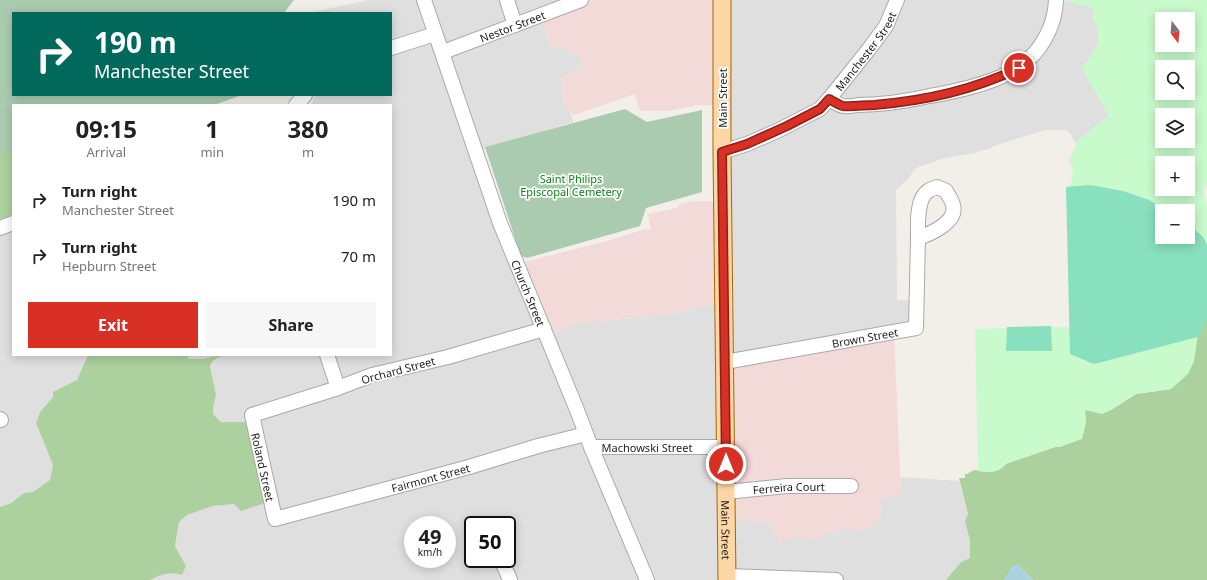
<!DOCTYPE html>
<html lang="en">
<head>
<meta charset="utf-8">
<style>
  :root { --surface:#fff; --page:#f6f6f6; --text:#222; --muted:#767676; --accent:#d93025 }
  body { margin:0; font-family:"Noto Sans",sans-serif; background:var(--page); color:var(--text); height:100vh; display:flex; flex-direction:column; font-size:15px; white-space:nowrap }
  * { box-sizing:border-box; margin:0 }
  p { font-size:13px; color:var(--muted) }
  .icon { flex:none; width:22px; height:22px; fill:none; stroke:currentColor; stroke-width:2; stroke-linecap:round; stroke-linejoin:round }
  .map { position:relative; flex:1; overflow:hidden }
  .sheet { position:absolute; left:12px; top:104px; width:380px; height:252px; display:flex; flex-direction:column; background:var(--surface); border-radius:0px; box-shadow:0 2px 10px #0003 }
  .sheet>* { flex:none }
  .banner { position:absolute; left:12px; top:12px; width:380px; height:84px; border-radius:0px; box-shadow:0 2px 10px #0003; background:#00695c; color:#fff; overflow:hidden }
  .needle { width:26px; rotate:164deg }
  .fabs { position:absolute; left:1155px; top:12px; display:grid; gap:8px }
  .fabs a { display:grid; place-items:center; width:40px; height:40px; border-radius:0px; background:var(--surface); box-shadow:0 2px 10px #0003; font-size:20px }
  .speed { position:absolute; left:404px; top:516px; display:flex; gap:8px; font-size:20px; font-weight:700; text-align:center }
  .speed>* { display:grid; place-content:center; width:52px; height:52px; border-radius:50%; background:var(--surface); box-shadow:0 2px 10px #0003; line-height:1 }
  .speed small { font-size:10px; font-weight:400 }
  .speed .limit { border:2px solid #111; border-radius:6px; background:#fff; color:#111 }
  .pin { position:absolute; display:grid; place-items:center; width:34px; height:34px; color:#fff; margin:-17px; border:2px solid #fff; border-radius:50%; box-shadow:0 1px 4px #0007 }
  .me { position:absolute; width:44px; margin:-22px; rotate:0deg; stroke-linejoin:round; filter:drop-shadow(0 0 3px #0008) }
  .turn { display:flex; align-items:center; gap:14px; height:84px; padding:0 16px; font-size:18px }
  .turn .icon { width:52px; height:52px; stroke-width:2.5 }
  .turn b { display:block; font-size:28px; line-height:34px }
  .eta { display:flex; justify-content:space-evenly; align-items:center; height:68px; text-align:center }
  .eta b { font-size:24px; font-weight:700; line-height:28px }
  .primary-button { display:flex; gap:8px; margin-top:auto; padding:8px 16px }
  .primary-button a { flex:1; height:46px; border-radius:0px; background:var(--accent); color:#fff; font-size:16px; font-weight:700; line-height:46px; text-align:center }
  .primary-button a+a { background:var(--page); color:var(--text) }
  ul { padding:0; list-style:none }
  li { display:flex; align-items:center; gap:12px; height:56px; padding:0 16px }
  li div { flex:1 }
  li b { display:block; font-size:15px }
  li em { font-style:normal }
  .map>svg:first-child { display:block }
  .residential { fill:#e0dfdf; fill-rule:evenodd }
  .commercial { fill:#f2dad9 }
  .forest { fill:#add19e }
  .cemetery { fill:#aacbaf }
  .park { fill:#c8facc; fill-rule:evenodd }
  .pitch { fill:#88e0be }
  .water { fill:#aad3df }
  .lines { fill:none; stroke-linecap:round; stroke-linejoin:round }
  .minor-casing { stroke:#a9a9a9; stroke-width:16 }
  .major-casing { stroke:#a06b00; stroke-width:19 }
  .minor { stroke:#fff; stroke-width:14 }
  .major { stroke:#fcd6a4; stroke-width:17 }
  .route-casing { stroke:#8d1f18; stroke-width:10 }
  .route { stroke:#d93025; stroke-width:7 }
  .labels { text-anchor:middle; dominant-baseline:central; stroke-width:3.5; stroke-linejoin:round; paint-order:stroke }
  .street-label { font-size:11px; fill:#222; stroke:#fff }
  .park-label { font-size:11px; fill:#0c8416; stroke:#fff }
</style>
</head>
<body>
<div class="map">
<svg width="1207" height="580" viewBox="0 0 1207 580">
  <rect width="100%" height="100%" fill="#f2efe9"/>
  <!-- residential -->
  <path class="residential" d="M368 0H581L562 47 565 51 578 54 582 66 561 79 564 95 563 105 570 112 573 122 478 151 546 336 575 324 670 314 705 305H722L721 0H1061L1093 7 1094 21 1097 26 1099 44 1083 68 1109 116 1075 143 1070 133 1065 130H1045L994 146 991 149 979 151 976 153 945 158 916 168 908 179 896 190 897 300 917 301V326L897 333 772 522 779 535V543L792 537 818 539 826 534 839 532 842 527 880 519 881 500 887 496 901 492 900 477 959 481 968 514 965 521 970 541V558L961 562 946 580H150L159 575 172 573 182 575 186 566 175 546 179 522 187 515 213 506 234 504 246 422H221L213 414V408L216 395 210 366 213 362 222 355H391V105H309L312 104 315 95H391V13H309ZM413 525H447V559H413ZM473 525H507V559H473Z
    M13 225V355H88L77 380 53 392V397L40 412 36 423 53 465 50 480 33 492 24 493 11 503 0 507V226Z
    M186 355H221L202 359H189Z"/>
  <!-- commercial -->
  <path class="commercial" d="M581 0H721L720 105H698L669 111H642L639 108 635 94 574 115 570 112 563 105 564 95 561 78 582 66 578 54 565 51 562 47 550 48 541 18Z
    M693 201H722V305H705L670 314 575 324 546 336 517 264 611 240 645 229 651 230 648 214 677 208 680 204Z
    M894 334 901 493 887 496 881 500 880 519 875 526 853 532 842 527 839 532 826 534 818 539 792 537 779 543V535L773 534 771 522 727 519 728 362Z"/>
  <!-- forest -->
  <path class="forest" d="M13 118V225L0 226V127Z
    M1207 313V580H1033L1018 565 1013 566 1004 580H946L961 562 970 558V541L965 521 968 514 959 478H965V474H967L974 470C985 472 998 474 1005 464L1055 447H1060L1086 423 1085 410H1111L1136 394 1171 389 1199 327Z
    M88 355H186L189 359H202L222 355 213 361 210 366 216 395 213 408V414L221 422H246L265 503 241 511 234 504 213 506 187 515 179 522 175 546 186 566 182 575C169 572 162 574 150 580H0V507L11 503 24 493 33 492 50 480 53 465 36 423 40 412 53 397V392L77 380Z"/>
  <!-- cemetery -->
  <path class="cemetery" d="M0 0H294L284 13H13V95H242L214 105H13V152L0 154Z
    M625 109 647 122 702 110V192L646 208 640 226 527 258 521 256 485 147Z"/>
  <!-- park -->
  <path class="park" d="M1061 0H1207V184L1203 189 1207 208V313L1199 327 1194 361 1188 374 1171 389 1136 394 1111 410 1102 414 1085 410 1086 423 1082 439 1060 447H1055L1006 464C999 473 988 473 978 471L975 329 1070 327V185C1074 174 1074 171 1069 160L1076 146 1075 143 1109 116 1082 68 1099 44 1097 26 1094 21 1093 7ZM1162 19H1188V45H1162ZM1162 67H1188V93H1162ZM1162 115H1188V141H1162ZM1162 163H1188V189H1162ZM1162 211H1188V237H1162Z"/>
  <!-- pitch -->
  <path class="pitch" d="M1090 185 1123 191 1149 200 1168 211H1162V237H1188V223L1203 237 1207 244V319L1198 337 1094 364 1070 354 1066 187Z
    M1051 326 1052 351H1006L1007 327Z"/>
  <!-- water -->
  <path class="water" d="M1018 565 1033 580H1004L1013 566Z"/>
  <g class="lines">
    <!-- minor casing -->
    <g class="minor-casing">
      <g id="minor">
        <path id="s1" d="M424 0 500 223 577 410 591 447 647 580"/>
        <path d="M507 0 515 25"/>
        <path d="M391 48 435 34"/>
        <path id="s2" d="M443 52 581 0"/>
        <path d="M829 99C833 101 838 105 843 106 848 107 853 106 858 105 883 105 907 101 930 96 953 92 976 87 998 78 1005 75 1013 72 1020 67 1041 51 1055 27 1056 0"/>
        <path d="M296 105 305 95"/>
        <path id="s3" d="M722 152 747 144 777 131 820 109 829 99 869 49 886 26 897 0"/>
        <path d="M937 187 946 191C948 195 952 200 953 205 958 222 930 234 918 238 918 225 916 199 928 191 931 189 934 188 937 187Z"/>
        <path d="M0 228 13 223"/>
        <path id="s4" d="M544 329 448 357 372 375 338 388 252 415 275 519 469 467 538 446 586 434"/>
        <path d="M327 355 338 388"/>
        <path id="s5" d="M725 362 916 328 918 238"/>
        <path d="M0 419 1 420"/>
        <path id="s6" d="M591 447H726"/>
        <path id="s7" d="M726 492 787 486H851"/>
        <path d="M501 559 510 580"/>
        <path d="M727 576 836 580"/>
      </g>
    </g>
    <!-- major casing -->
    <g class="major-casing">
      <g id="major">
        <path id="s8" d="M722 0V152L727 580"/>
      </g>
    </g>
    <!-- minor -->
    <use href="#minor" class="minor"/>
    <!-- major -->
    <use href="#major" class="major"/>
  </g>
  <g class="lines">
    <!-- route casing -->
    <g class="route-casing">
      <path id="route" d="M726 464 722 152 747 144 787 126 820 109 829 99C833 101 839 105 843 106 852 107 865 105 874 105 923 101 974 90 1019 68"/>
    </g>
    <!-- route -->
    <use href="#route" class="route"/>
  </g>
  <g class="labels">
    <!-- street labels -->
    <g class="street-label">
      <text stroke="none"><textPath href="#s2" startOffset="74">Nestor Street</textPath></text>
      <text stroke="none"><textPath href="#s3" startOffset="181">Manchester Street</textPath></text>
      <text transform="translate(722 98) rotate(-90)">Main Street</text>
      <text stroke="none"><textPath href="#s1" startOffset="311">Church Street</textPath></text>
      <text stroke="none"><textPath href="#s5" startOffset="142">Brown Street</textPath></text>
      <text transform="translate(398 370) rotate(-15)">Orchard Street</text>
      <text stroke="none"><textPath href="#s6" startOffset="56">Machowski Street</textPath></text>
      <text stroke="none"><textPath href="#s4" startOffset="358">Roland Street</textPath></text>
      <text stroke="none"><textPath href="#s4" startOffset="572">Fairmont Street</textPath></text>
      <text stroke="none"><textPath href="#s7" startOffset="63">Ferreira Court</textPath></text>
      <text stroke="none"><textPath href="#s8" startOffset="530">Main Street</textPath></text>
    </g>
    <!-- park labels -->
    <g class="park-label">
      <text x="571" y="178">Saint Philips<tspan x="571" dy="13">Episcopal Cemetery</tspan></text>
    </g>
  </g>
</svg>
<div class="fabs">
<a><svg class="needle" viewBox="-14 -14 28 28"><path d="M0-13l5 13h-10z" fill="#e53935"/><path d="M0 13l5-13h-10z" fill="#767676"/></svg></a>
<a><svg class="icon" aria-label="search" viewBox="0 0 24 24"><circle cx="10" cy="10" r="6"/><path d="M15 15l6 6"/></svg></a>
<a><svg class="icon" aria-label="layers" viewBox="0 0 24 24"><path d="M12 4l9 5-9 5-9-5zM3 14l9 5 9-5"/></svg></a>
<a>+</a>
<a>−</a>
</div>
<div class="speed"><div>49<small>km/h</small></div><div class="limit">50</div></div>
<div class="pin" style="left:1019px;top:68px;background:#d93025"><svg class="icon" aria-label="arrive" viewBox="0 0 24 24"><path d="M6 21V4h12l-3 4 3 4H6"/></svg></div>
<svg class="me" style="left:726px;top:464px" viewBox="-20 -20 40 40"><circle r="17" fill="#d93025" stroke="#fff" stroke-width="3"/><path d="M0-11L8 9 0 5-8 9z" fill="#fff"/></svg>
<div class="banner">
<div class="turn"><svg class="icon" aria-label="right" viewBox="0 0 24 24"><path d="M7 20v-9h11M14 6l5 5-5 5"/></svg><div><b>190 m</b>Manchester Street</div></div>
</div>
<section class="sheet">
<div class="eta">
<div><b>09:15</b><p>Arrival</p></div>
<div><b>1</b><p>min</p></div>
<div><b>380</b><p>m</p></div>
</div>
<ul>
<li><svg class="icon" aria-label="right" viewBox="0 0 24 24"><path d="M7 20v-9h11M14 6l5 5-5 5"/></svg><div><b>Turn right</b><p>Manchester Street</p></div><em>190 m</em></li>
<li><svg class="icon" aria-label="right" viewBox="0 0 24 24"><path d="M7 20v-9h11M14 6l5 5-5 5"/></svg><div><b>Turn right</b><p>Hepburn Street</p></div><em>70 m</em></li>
</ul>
<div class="primary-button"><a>Exit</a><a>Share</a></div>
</section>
</div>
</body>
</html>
